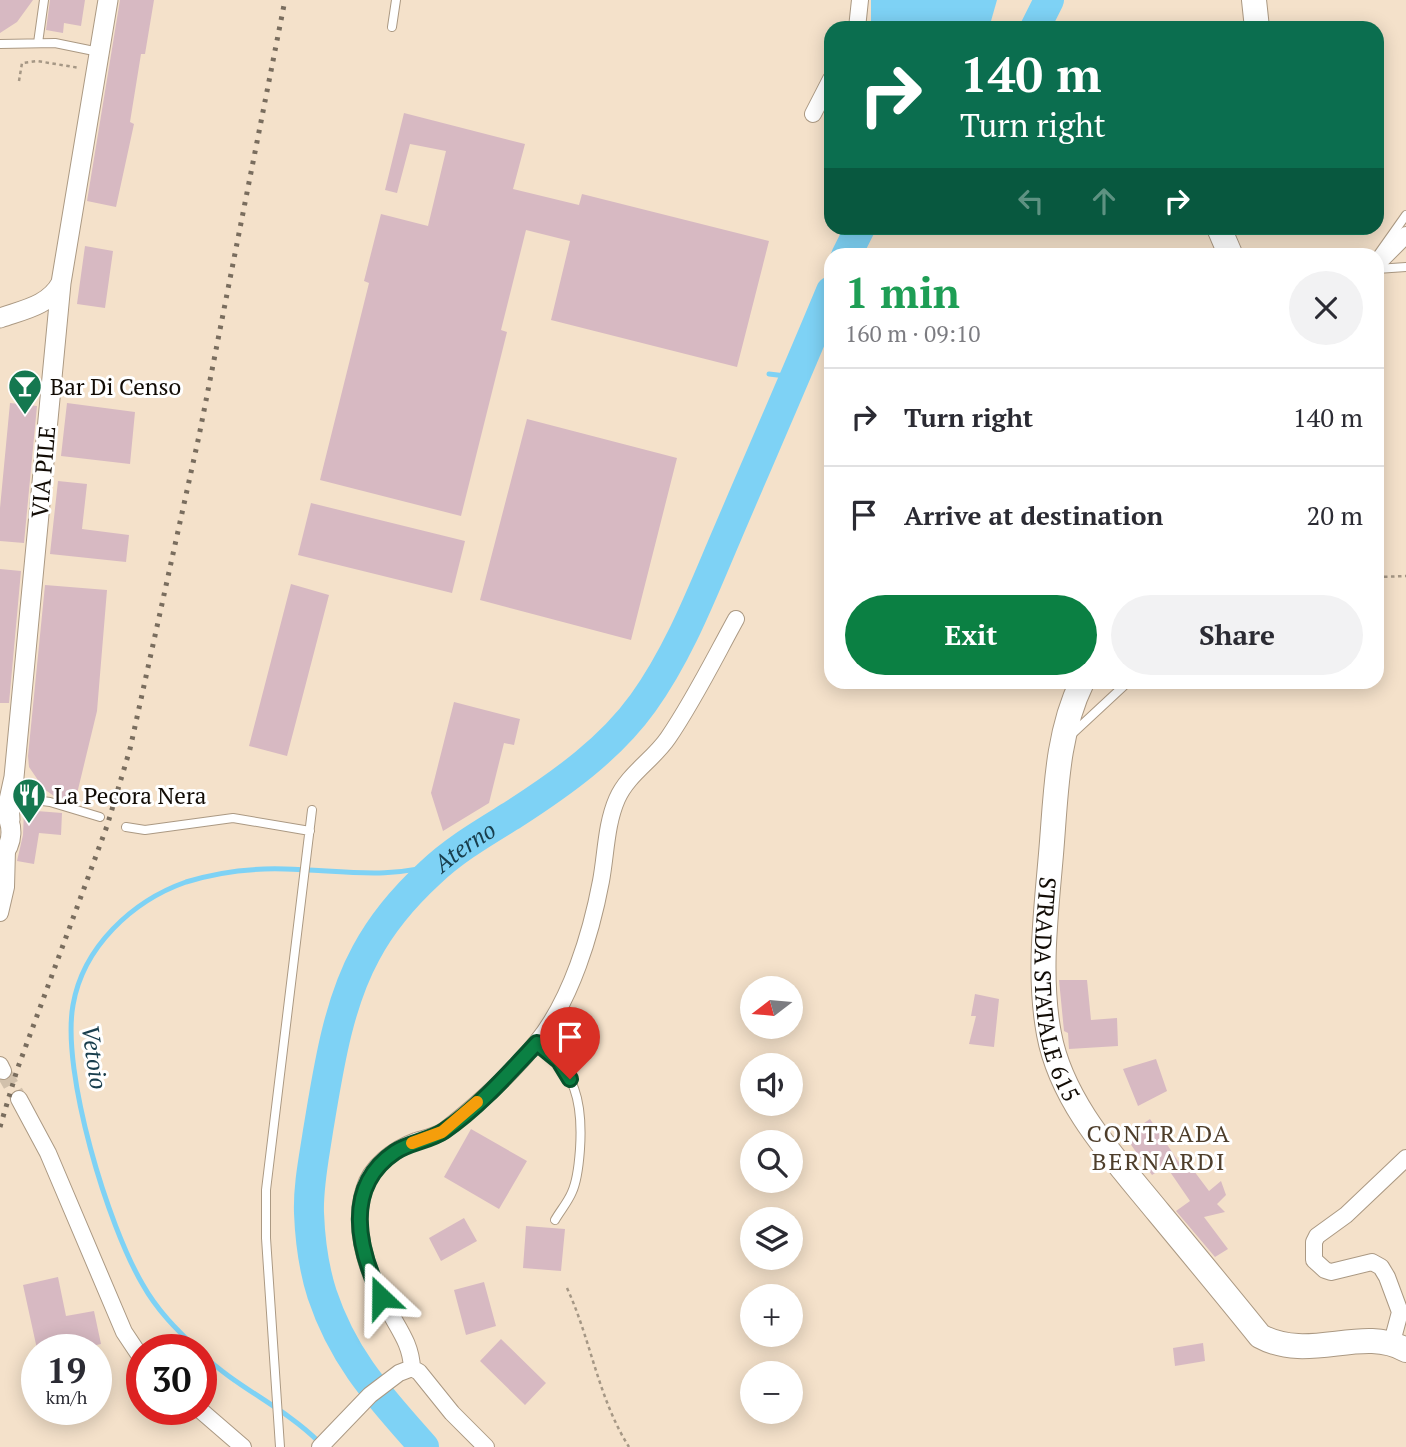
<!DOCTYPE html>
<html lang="en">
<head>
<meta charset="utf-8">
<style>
  :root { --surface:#fff; --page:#f2f2f3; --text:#2b2b33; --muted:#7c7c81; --line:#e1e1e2; --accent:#0b8043 }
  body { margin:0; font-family:"PT Serif",serif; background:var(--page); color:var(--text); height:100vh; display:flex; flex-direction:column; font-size:26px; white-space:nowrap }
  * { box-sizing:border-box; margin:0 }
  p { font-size:23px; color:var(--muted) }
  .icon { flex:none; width:38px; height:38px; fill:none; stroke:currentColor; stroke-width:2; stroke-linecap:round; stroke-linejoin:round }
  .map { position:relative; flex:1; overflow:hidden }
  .panel { position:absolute; left:824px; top:248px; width:560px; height:441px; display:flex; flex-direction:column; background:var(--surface); border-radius:21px; box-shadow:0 4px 18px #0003 }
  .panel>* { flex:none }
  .guide { position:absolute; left:824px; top:21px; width:560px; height:214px; border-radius:21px; box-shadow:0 4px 18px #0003; background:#0b6e4f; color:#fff; overflow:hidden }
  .needle { width:46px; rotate:254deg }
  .controls { position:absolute; left:740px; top:976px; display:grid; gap:14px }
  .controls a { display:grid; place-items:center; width:63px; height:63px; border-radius:50%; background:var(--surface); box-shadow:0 4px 18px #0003; font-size:35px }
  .speed { position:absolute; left:21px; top:1334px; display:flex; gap:14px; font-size:35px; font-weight:700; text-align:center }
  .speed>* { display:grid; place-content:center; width:91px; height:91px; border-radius:50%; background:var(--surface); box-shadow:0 4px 18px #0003; line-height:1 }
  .speed small { font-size:18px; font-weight:400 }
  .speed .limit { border:10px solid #d22; background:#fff; color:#111 }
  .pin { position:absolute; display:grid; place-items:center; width:60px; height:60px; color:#fff; margin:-72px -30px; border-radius:50% 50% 50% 0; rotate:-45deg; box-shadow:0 0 7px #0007 }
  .pin .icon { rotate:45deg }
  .me { position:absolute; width:77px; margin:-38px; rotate:337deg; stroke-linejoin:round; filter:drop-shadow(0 0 5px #0008) }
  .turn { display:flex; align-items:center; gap:24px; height:147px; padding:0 21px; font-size:32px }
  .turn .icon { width:91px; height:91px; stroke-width:2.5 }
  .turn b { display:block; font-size:49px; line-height:60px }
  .lanes { display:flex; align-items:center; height:66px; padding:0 21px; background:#0003; justify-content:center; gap:35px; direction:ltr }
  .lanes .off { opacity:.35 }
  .round { display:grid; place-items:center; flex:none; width:74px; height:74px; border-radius:37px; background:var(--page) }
  .summary { display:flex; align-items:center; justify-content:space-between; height:119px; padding:0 21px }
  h1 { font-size:42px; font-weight:600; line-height:52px; color:#1e9e55 }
  .action { display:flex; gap:14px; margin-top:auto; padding:14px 21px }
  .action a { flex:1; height:80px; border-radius:42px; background:var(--accent); color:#fff; font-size:28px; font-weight:600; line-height:80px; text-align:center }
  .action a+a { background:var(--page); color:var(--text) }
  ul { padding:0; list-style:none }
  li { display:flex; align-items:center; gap:21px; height:98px; padding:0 21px; border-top:2px solid var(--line) }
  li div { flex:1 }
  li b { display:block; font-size:26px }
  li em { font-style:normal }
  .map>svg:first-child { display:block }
  .water { fill:#7ed2f5 }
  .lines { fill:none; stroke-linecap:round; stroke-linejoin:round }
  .stream { stroke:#7ed2f5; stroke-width:5 }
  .river { stroke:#7ed2f5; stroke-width:30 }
  .building { fill:#d7b9c2 }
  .minor-tunnel { stroke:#d2c1ac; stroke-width:16; stroke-dasharray:16 8; stroke-linecap:butt }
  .service-casing { stroke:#ab9983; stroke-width:10 }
  .minor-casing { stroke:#ab9983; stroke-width:18 }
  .tertiary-casing { stroke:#ab9983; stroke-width:21 }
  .primary-casing { stroke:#ab9983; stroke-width:26 }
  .path { stroke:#a59785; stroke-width:2.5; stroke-dasharray:3.5 3.5; stroke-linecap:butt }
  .service { stroke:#fff; stroke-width:8 }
  .minor { stroke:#fff; stroke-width:16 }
  .tertiary { stroke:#fff; stroke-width:19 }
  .primary { stroke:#fff; stroke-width:24 }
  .rail { stroke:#796d5e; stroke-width:5; stroke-dasharray:3.5 7; stroke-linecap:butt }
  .route-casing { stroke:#07532c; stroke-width:18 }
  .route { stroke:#0b8043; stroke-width:12 }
  .slow { stroke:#f59e0b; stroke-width:12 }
  .labels { text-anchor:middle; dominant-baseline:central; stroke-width:6; stroke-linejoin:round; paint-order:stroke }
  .poi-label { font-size:23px; fill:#120c05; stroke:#fff; text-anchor:start }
  .street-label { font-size:23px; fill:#120c05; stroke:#fff }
  .water-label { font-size:24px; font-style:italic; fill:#183e4d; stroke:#fff }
  .neighbourhood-label { font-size:24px; letter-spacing:2px; fill:#4e3e2b; stroke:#fff }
</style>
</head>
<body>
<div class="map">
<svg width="1406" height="1447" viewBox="0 0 1406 1447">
  <rect width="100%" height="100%" fill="#f4e1ca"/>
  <!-- water -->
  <path class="water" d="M871 0H997L989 28H871Z"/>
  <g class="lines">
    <!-- stream -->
    <path class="stream" d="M769 374 786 376 798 371
      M197 1349C176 1329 157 1310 143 1285 108 1226 61 1072 73 1005 83 947 132 901 186 882 218 872 252 868 285 869 341 870 389 881 443 862
      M201 1353C237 1388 284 1407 319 1442"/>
    <!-- river -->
    <g class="river">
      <path d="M1035 28 1049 0"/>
      <path d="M846 256 860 228"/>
      <path id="s1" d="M424 1447C380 1397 344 1360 322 1294 314 1269 310 1239 309 1213 308 1186 314 1158 318 1131 328 1072 337 1006 366 953 382 923 405 896 430 873 455 849 485 832 514 814 562 783 610 749 643 703 679 653 702 593 726 537 761 455 797 373 831 291"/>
    </g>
  </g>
  <!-- building -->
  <path class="building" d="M0 0H33L17 22 0 33Z
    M50 0H85L81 26 64 23 63 33 46 30Z
    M120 0H154L145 54H141L130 122 134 124 116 207 87 201Z
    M404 113 525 144 513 189 579 205 582 194 769 241 737 367 551 320 570 241 526 230 501 330 507 332 461 516 320 480 369 283 364 281 381 214 428 226 446 151 410 144 397 193 385 190Z
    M85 246 113 251 105 308 77 304Z
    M10 403 37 406 24 543 0 541V508Z
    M67 403 135 412 130 464 61 456Z
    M527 419 677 458 631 640 480 600Z
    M58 481 87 484 82 529 129 535 126 562 50 554Z
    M311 503 465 541 452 593 298 555Z
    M0 569 21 571 9 703H0Z
    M291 584 329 595 287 756 249 746Z
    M45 585 107 590 97 711 75 802 54 796 44 789 29 767 28 756Z
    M454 702 520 719 514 745 504 743 489 803 443 831 431 793Z
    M24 810 62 813 61 835 39 833 34 864 17 861 23 835Z
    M1059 980H1087L1091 1020 1117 1018 1118 1046 1069 1049 1068 1033 1064 1031Z
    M975 994 999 999 994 1047 969 1044 976 1016H971Z
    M1156 1059 1167 1091 1138 1106 1123 1069Z
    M1150 1119 1182 1167 1188 1163 1209 1191 1221 1181 1226 1195 1217 1204 1225 1212 1204 1217 1228 1249 1215 1257 1176 1211 1190 1201 1166 1166 1152 1175 1125 1136Z
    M471 1129 527 1161 499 1209 444 1177Z
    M464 1218 477 1241 441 1261 429 1238Z
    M526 1226 565 1229 561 1271 523 1268Z
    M58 1277 66 1316 94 1311 101 1344 78 1349H37L23 1285Z
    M484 1282 496 1326 466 1335 454 1290Z
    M501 1339 546 1383 525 1405 480 1361Z
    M1203 1343 1205 1361 1175 1366 1173 1348Z"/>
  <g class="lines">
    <!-- minor-tunnel -->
    <path class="minor-tunnel" d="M3 1071 19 1099"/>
    <!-- service casing -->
    <g class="service-casing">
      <path id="service" d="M392 27 396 0
        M38 43 44 0
        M0 44 55 43 99 52
        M1377 256 1406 215
        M1377 269 1406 267
        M1072 734 1128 682
        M11 797 50 802 100 817
        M126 827 145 830 233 818 310 831
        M537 1043C576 1070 583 1103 580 1149 579 1162 578 1179 572 1192 568 1202 560 1211 555 1220
        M280 1447 266 1238V1190L312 810"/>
    </g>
    <!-- minor casing -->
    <g class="minor-casing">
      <path id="minor" d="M857 28 860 0
        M813 114 831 79
        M1377 264 1406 235
        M0 913 6 887 7 849
        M0 1065 3 1071
        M19 1099 48 1153 124 1332 142 1359
        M1392 1342 1400 1312 1387 1277 1381 1267 1372 1262 1331 1272 1325 1270 1314 1260V1242L1317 1236 1346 1215 1406 1158
        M412 1368C411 1345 400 1331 389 1311 368 1276 352 1230 364 1190 370 1167 394 1149 416 1141 426 1138 437 1136 445 1130 478 1104 511 1075 537 1042 571 1000 591 934 601 881 606 854 606 824 617 799 628 774 653 760 668 738 694 700 714 659 736 619
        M199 1409 243 1447
        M320 1447 370 1395 399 1373 412 1368 419 1372 452 1413 486 1447"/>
    </g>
    <!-- tertiary casing -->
    <g class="tertiary-casing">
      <path id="tertiary" d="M0 318C22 310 49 306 61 283
        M10 820 9 800 14 777 61 283 108 0
        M0 858C14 843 14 825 3 808"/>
    </g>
    <!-- primary casing -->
    <g class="primary-casing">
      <g id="primary">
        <path d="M1254 0 1257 28"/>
        <path d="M1219 228 1231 256"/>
        <path id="s2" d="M1082 682C1056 735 1056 797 1051 854 1046 913 1038 975 1049 1034 1062 1104 1116 1160 1159 1213 1193 1254 1227 1295 1260 1336 1309 1363 1362 1325 1406 1350"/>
      </g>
    </g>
    <!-- path -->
    <path class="path" d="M19 81 22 63 37 61 80 68
      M1377 577 1406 576
      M567 1288C591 1340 598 1398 629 1447"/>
    <!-- service -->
    <use href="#service" class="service"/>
    <!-- minor -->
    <use href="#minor" class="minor"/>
    <!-- tertiary -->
    <use href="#tertiary" class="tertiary"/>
    <!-- primary -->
    <use href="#primary" class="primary"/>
    <!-- rail -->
    <path class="rail" d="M0 1127 17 1070 107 826 130 749 199 436 285 0"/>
  </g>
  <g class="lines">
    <!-- route casing -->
    <g class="route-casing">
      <path id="route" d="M381 1297C358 1249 343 1187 395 1152 410 1142 429 1141 444 1131 478 1108 509 1073 537 1043L559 1061 570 1079"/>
    </g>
    <!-- route -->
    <use href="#route" class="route"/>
    <!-- slow -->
    <path class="slow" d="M412 1143 442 1132 477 1102"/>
  </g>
  <!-- icons -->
  <defs>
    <g id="bar-pin" transform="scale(1.75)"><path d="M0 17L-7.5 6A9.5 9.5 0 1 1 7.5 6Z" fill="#157850" stroke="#fff"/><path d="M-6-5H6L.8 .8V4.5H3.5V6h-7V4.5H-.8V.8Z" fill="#fff"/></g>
    <g id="restaurant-pin" transform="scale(1.75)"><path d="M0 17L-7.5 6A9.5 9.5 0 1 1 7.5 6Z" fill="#157850" stroke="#fff"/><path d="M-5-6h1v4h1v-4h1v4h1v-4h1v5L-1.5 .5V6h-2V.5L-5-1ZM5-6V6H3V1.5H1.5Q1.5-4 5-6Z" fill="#fff"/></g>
  </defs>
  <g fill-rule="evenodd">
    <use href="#bar-pin" x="25" y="386"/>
    <use href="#restaurant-pin" x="29" y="795"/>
  </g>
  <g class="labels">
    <!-- poi labels -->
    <g class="poi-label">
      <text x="50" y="386">Bar Di Censo</text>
      <text x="54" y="795">La Pecora Nera</text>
    </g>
    <!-- street labels -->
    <g class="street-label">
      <text transform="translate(43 472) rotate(-85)">VIA PILE</text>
      <text stroke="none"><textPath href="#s2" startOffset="313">STRADA STATALE 615</textPath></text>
    </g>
    <!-- water labels -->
    <g class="water-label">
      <text stroke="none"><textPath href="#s1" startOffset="682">Aterno</textPath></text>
      <text transform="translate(95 1057) rotate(82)">Vetoio</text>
    </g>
    <!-- neighbourhood labels -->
    <g class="neighbourhood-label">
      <text x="1159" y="1133">CONTRADA<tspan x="1159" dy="28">BERNARDI</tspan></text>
    </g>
  </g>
</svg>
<div class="controls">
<a><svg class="needle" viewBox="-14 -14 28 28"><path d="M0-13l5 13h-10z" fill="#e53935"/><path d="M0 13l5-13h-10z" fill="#7c7c81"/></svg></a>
<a><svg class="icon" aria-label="sound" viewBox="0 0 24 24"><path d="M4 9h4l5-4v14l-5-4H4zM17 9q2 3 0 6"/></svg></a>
<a><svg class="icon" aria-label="search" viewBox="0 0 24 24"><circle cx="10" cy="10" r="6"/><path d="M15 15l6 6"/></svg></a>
<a><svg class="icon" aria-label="layers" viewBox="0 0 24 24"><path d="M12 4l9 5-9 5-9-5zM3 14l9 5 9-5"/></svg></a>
<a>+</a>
<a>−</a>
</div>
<div class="speed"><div>19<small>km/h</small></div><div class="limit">30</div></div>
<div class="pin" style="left:570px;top:1079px;background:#d93025"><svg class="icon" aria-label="arrive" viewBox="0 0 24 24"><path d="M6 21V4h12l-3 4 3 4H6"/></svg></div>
<svg class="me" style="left:381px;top:1297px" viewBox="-20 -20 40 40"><path d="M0-17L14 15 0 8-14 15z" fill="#0b8043" stroke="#fff" stroke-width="4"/></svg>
<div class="guide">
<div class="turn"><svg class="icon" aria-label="right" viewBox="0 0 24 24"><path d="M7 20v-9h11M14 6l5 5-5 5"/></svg><div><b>140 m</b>Turn right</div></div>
<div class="lanes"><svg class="icon off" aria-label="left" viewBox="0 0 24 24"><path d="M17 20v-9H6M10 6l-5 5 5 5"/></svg><svg class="icon off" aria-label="ahead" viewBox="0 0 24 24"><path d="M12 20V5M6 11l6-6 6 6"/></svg><svg class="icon" aria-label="right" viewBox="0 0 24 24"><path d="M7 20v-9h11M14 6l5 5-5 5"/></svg></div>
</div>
<section class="panel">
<div class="summary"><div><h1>1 min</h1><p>160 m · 09:10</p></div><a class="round"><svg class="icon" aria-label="close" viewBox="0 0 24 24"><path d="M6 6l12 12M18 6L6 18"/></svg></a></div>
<ul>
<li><svg class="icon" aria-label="right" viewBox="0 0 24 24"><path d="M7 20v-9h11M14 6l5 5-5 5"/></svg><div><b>Turn right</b></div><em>140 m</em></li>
<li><svg class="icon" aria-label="arrive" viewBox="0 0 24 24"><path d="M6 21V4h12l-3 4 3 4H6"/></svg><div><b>Arrive at destination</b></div><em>20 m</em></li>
</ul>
<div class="action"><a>Exit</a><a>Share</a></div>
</section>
</div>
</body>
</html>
